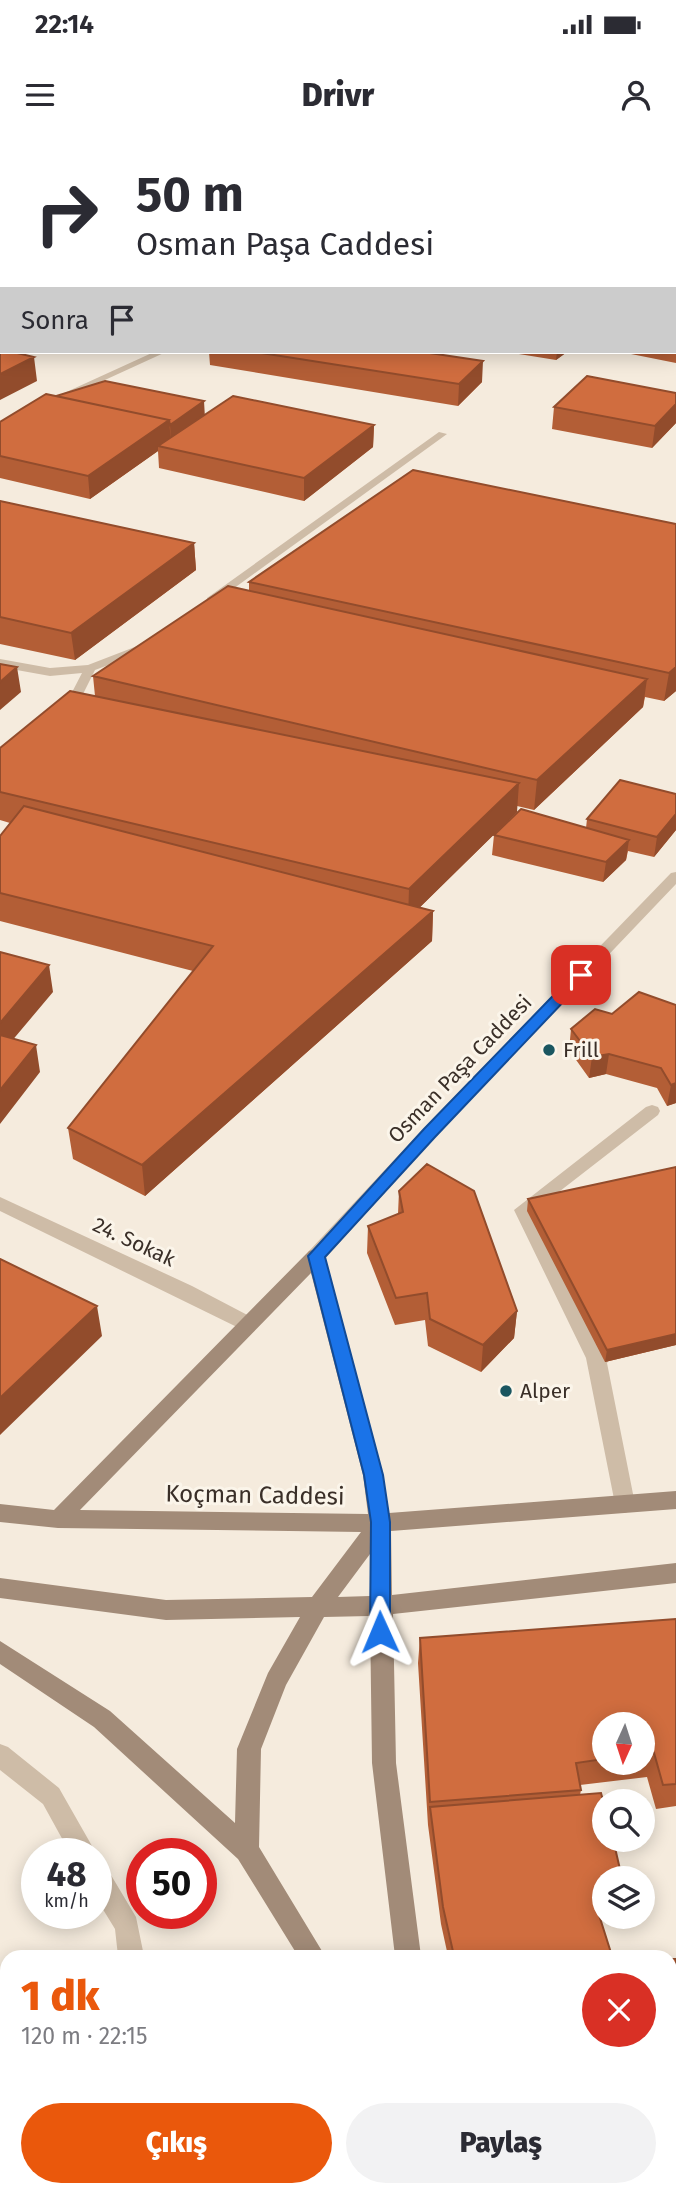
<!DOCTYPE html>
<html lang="tr">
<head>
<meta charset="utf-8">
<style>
  :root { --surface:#fff; --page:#f2f2f3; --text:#2b2b33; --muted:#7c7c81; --accent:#ea580c }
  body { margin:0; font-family:"Fira Sans",sans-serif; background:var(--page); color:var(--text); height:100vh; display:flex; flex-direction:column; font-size:26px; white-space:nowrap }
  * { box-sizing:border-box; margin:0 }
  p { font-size:23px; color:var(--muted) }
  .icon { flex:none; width:38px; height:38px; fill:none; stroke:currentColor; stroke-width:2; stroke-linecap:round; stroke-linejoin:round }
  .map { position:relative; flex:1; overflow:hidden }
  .details { position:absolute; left:0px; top:1810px; width:677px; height:247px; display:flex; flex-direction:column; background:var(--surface); border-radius:21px 21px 0 0; box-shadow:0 4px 18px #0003 }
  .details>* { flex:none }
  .guide { position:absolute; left:0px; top:0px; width:677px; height:214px; box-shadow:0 4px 18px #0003; background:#fff; color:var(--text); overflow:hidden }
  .needle { width:46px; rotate:183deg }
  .buttons { position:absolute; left:592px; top:1572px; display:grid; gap:14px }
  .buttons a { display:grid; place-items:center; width:63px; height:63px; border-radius:50%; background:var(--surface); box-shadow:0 4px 18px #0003; font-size:35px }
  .speed { position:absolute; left:21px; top:1698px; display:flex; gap:14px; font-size:35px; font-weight:700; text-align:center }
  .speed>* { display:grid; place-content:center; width:91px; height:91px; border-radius:50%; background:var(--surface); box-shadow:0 4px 18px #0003; line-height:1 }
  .speed small { font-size:18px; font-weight:400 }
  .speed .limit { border:10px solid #d22; background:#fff; color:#111 }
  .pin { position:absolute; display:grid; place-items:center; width:60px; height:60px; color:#fff; margin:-30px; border-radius:14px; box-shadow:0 4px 10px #0006 }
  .me { position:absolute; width:77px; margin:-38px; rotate:359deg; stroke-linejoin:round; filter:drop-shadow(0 0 5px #0008) }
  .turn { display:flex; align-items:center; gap:24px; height:147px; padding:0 21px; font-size:32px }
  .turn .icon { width:91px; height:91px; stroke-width:2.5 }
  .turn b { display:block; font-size:49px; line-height:60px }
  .then { display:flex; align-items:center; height:66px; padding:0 21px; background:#0003; gap:14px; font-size:26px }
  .round { display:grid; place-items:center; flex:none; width:74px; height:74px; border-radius:37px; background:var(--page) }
  .overview { display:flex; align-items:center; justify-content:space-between; height:119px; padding:0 21px }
  h1 { font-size:42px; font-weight:800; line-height:52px; color:var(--accent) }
  .action { display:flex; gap:14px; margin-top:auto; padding:14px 21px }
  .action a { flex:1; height:80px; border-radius:42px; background:var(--accent); color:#fff; font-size:28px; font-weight:800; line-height:80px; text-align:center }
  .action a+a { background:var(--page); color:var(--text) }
  .status { display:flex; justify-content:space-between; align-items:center; height:49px; padding:0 35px; background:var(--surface); direction:ltr }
  .status svg { height:19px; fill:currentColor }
  header { display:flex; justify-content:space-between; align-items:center; height:91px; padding:0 21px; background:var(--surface); font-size:32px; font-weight:800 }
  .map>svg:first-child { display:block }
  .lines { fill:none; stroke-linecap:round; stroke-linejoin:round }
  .service { fill:#cebca7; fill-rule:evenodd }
  .minor { fill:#cebca7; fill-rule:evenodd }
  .tertiary { fill:#cebca7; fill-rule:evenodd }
  .secondary { fill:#a28b78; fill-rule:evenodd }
  .wall { fill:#b35e36; fill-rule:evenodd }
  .shaded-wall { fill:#924c2c }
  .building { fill:#d06d3f; stroke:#924c2c; stroke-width:2 }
  .route { fill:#1a73e8; stroke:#114b97; stroke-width:2 }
  .poi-dot { fill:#1a5660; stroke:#fbf5ea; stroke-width:2.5 }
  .labels { text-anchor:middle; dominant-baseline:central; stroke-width:6; stroke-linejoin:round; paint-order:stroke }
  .poi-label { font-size:21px; fill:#3a2f28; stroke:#fbf5ea; text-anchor:start }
  .street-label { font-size:21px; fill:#3a2f28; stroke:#fbf5ea }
  .near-street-label { font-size:24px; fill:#3a2f28; stroke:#fbf5ea }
</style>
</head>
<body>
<div class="status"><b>22:14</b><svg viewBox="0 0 49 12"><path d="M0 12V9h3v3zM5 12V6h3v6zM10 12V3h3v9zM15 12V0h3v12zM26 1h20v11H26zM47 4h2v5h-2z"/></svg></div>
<header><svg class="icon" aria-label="menu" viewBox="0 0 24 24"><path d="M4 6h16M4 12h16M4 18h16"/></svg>Drivr<svg class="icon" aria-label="person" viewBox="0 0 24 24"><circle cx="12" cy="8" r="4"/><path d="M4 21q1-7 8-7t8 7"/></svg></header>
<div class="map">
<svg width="676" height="2055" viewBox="0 0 676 2055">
  <rect width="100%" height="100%" fill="#f5ebdd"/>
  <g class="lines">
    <!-- service -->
    <path class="service" d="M652 965 658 967 660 971 658 975 533 1072 602 1210 608 1212 611 1217 607 1223 635 1364 632 1370 625 1373 618 1370 615 1364 586 1218 514 1070 646 967Z
      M0 1604 8 1607 59 1648 96 1713H70L43 1664 0 1630Z
      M96 1722 105 1725 136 1777 144 1816H118L115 1789 96 1758Z
      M150 2049H178L179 2055H151Z"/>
    <!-- minor -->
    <path class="minor" d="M424 0H433L422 2Z
      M0 54H2V58H0Z
      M0 126H2L0 131Z
      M154 212H166L59 261 51 259Z
      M439 292 447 294 215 462H207V458Z
      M145 503 151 507 149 510 95 530 79 562 65 574 59 570 68 560 82 533 50 536 0 527V519L50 528 88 525Z
      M0 1057 192 1146 255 1179 258 1184 255 1189 248 1191 241 1189 0 1071Z"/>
    <!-- tertiary -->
    <path class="tertiary" d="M676 732V744L435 997 323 1121H309L307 1116 309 1111 423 989 671 733Z"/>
    <!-- secondary -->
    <path class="secondary" d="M316 1109 323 1111 325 1116 383 1335 389 1373 676 1351V1369L391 1391 392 1455 676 1423V1443L393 1474 396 1623 421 1816H395L372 1623 370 1476 324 1477 286 1545 261 1609 259 1707 325 1816H298L238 1719 94 1587 0 1524V1501L110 1571 235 1683 237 1609 268 1533 300 1477 166 1480 0 1458V1438L166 1460 312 1457 361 1392 58 1388 0 1382V1364L54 1370 309 1111ZM311 1133 363 1335 368 1374 80 1370ZM370 1414V1456L338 1457Z
      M423 2049H451L452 2055H424Z"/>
  </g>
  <!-- wall -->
  <path class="wall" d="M452 0H567L564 2H452Z
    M0 31H2V53H0Z
    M676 171V223L621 212H676Z
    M209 212H423L482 242 458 266 210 225Z
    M507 212H567L556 220Z
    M676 253V283L652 308 552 289 554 267Z
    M56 256 205 274 374 285 373 307 304 361 159 328 158 311 90 359 0 338V282Z
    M0 361 194 403 196 430 75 520 0 504Z
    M676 384V551L664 561 645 557 643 567 534 670 517 666V672L420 767 433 771 432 801 145 1056 73 1019 68 988 193 831 0 781V696L10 683 0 680V608L95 556 93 536 249 451V442Z
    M676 654V690L654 717 628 711 626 720 603 742 492 715 494 695 586 688 587 679Z
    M676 865V963L667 966 657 948 606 934 589 938 569 910 571 889 612 874Z
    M676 1027V1205L605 1222 527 1071 528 1059Z
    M399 1051 517 1171 514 1198 481 1232 428 1206 425 1180 395 1185 367 1113 368 1086 398 1074Z
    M676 1479V1666L656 1669 647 1637 580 1645 581 1650 580 1655 604 1738V1776H599L612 1816H448L441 1784 428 1685 418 1523 420 1498ZM604 1584H642V1622H604Z
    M670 1819H676V2055H471L469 2049H670Z"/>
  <!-- shaded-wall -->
  <path class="shaded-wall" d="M243 0H266L264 2H240Z
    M537 0H567L564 2H535Z
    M557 212H567L556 220Z
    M34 217 37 241 0 260V234Z
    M483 221 482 242 458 266 459 244Z
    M204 261 205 278 171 302 170 285Z
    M676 264V283L652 308 655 286Z
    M169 280 171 302 158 306V311L90 359 88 336Z
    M374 285 373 307 304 361V338Z
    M194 403 196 430 75 520 71 493Z
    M17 527 21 552 0 570V542Z
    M676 527V551L664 561 669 533Z
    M647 539 643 567 534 670 537 640Z
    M519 643 517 672 408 779 409 749Z
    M676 674V690L654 717 657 697Z
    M629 700 626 720 603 742 606 722Z
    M433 771 432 801 145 1056 142 1025Z
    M49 825 53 852 0 915V883Z
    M36 905 40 932 0 984V950Z
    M609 914 606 934 589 938 592 917Z
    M676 943V963L667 966 671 945Z
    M97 1166 102 1196 0 1295V1258Z
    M517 1171 514 1198 481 1232 483 1205Z
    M676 1194V1205L605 1222 607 1210Z
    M0 1963 7 2025V2049H10V2055H4L0 2022Z"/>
  <!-- building -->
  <path class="building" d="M157 0H243L240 2H155Z
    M0 88H2V102H0Z
    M0 209H2V212H13L34 217 0 234Z
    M255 212H423L483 221 459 244Z
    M587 236 676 253V264L655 286 554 267Z
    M105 241 204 261 170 285 169 280 56 256Z
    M46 254 169 280 88 336 0 316V282Z
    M233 256 374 285 304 338 158 306Z
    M413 330 676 384V527L669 533 249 442Z
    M0 361 194 403 71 493 0 477Z
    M228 446 647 539 537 640 93 536Z
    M0 524 17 527 0 542Z
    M70 551 519 643 409 749 0 652V608Z
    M620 640 676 654V674L657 697 587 679Z
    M24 666 433 771 142 1025 68 988 213 806 0 753V696Z
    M521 669 629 700 606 722 494 695Z
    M0 812 49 825 0 883Z
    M639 852 676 865V943L671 945 661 928 609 914 592 917 571 889 595 869 612 874Z
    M0 895 36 905 0 950Z
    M427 1024 474 1051 517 1171 483 1205 430 1179 427 1153 396 1158 368 1086 403 1072 399 1051Z
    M676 1027V1194L607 1210 528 1059Z
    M0 1119 97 1166 0 1258Z
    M676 1479V1644L663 1645 654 1613 642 1615V1584H604V1619L576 1623 581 1650 430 1662 420 1498Z
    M601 1653 604 1664V1699H613L622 1738H604V1759H594L612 1816H454L443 1767 430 1667Z
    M670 1819H676V1862L670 1846Z
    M676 1874V2055H478L477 2049H670V1875Z
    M0 2022 4 2055H0Z"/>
  <!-- route -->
  <path class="route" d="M581 831 586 832V838L435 997 325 1117 383 1335 390 1382V1492L387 1499 380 1501 373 1499 370 1492 371 1382 364 1335 308 1116 424 989 576 832Z"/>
  <!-- markers -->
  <g class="poi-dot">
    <circle cx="549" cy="910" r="7"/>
    <circle cx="506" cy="1251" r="7"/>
  </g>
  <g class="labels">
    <!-- poi labels -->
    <g class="poi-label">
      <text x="563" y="910">Frill</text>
      <text x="520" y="1251">Alper</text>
    </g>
    <!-- street labels -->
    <g class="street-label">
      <text transform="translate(460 929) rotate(-46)">Osman Paşa Caddesi</text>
      <text transform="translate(134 1102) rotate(25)">24. Sokak</text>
    </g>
    <!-- near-street labels -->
    <g class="near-street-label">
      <text transform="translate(255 1355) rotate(1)">Koçman Caddesi</text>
    </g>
  </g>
</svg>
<div class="buttons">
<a><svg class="needle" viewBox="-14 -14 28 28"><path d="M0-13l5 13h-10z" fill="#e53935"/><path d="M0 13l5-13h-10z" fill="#7c7c81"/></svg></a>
<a><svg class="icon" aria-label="search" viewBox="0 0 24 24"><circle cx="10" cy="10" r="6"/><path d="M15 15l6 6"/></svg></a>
<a><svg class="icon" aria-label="layers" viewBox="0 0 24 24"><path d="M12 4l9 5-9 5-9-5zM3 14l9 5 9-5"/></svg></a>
</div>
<div class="speed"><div>48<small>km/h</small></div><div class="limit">50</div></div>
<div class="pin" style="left:581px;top:835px;background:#d93025"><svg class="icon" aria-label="arrive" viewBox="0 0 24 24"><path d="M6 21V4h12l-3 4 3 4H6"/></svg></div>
<svg class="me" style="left:380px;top:1492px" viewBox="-20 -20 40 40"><path d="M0-17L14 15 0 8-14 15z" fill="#1a73e8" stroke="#fff" stroke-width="4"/></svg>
<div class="guide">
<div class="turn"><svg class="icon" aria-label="right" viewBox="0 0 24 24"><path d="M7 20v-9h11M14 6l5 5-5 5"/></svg><div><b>50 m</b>Osman Paşa Caddesi</div></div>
<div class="then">Sonra<svg class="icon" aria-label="arrive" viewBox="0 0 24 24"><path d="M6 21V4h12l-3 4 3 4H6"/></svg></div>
</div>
<section class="details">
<div class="overview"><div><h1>1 dk</h1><p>120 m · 22:15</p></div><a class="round" style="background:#d93025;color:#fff"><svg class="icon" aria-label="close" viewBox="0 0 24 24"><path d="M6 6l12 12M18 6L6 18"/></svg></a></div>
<div class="action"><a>Çıkış</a><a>Paylaş</a></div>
</section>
</div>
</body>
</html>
